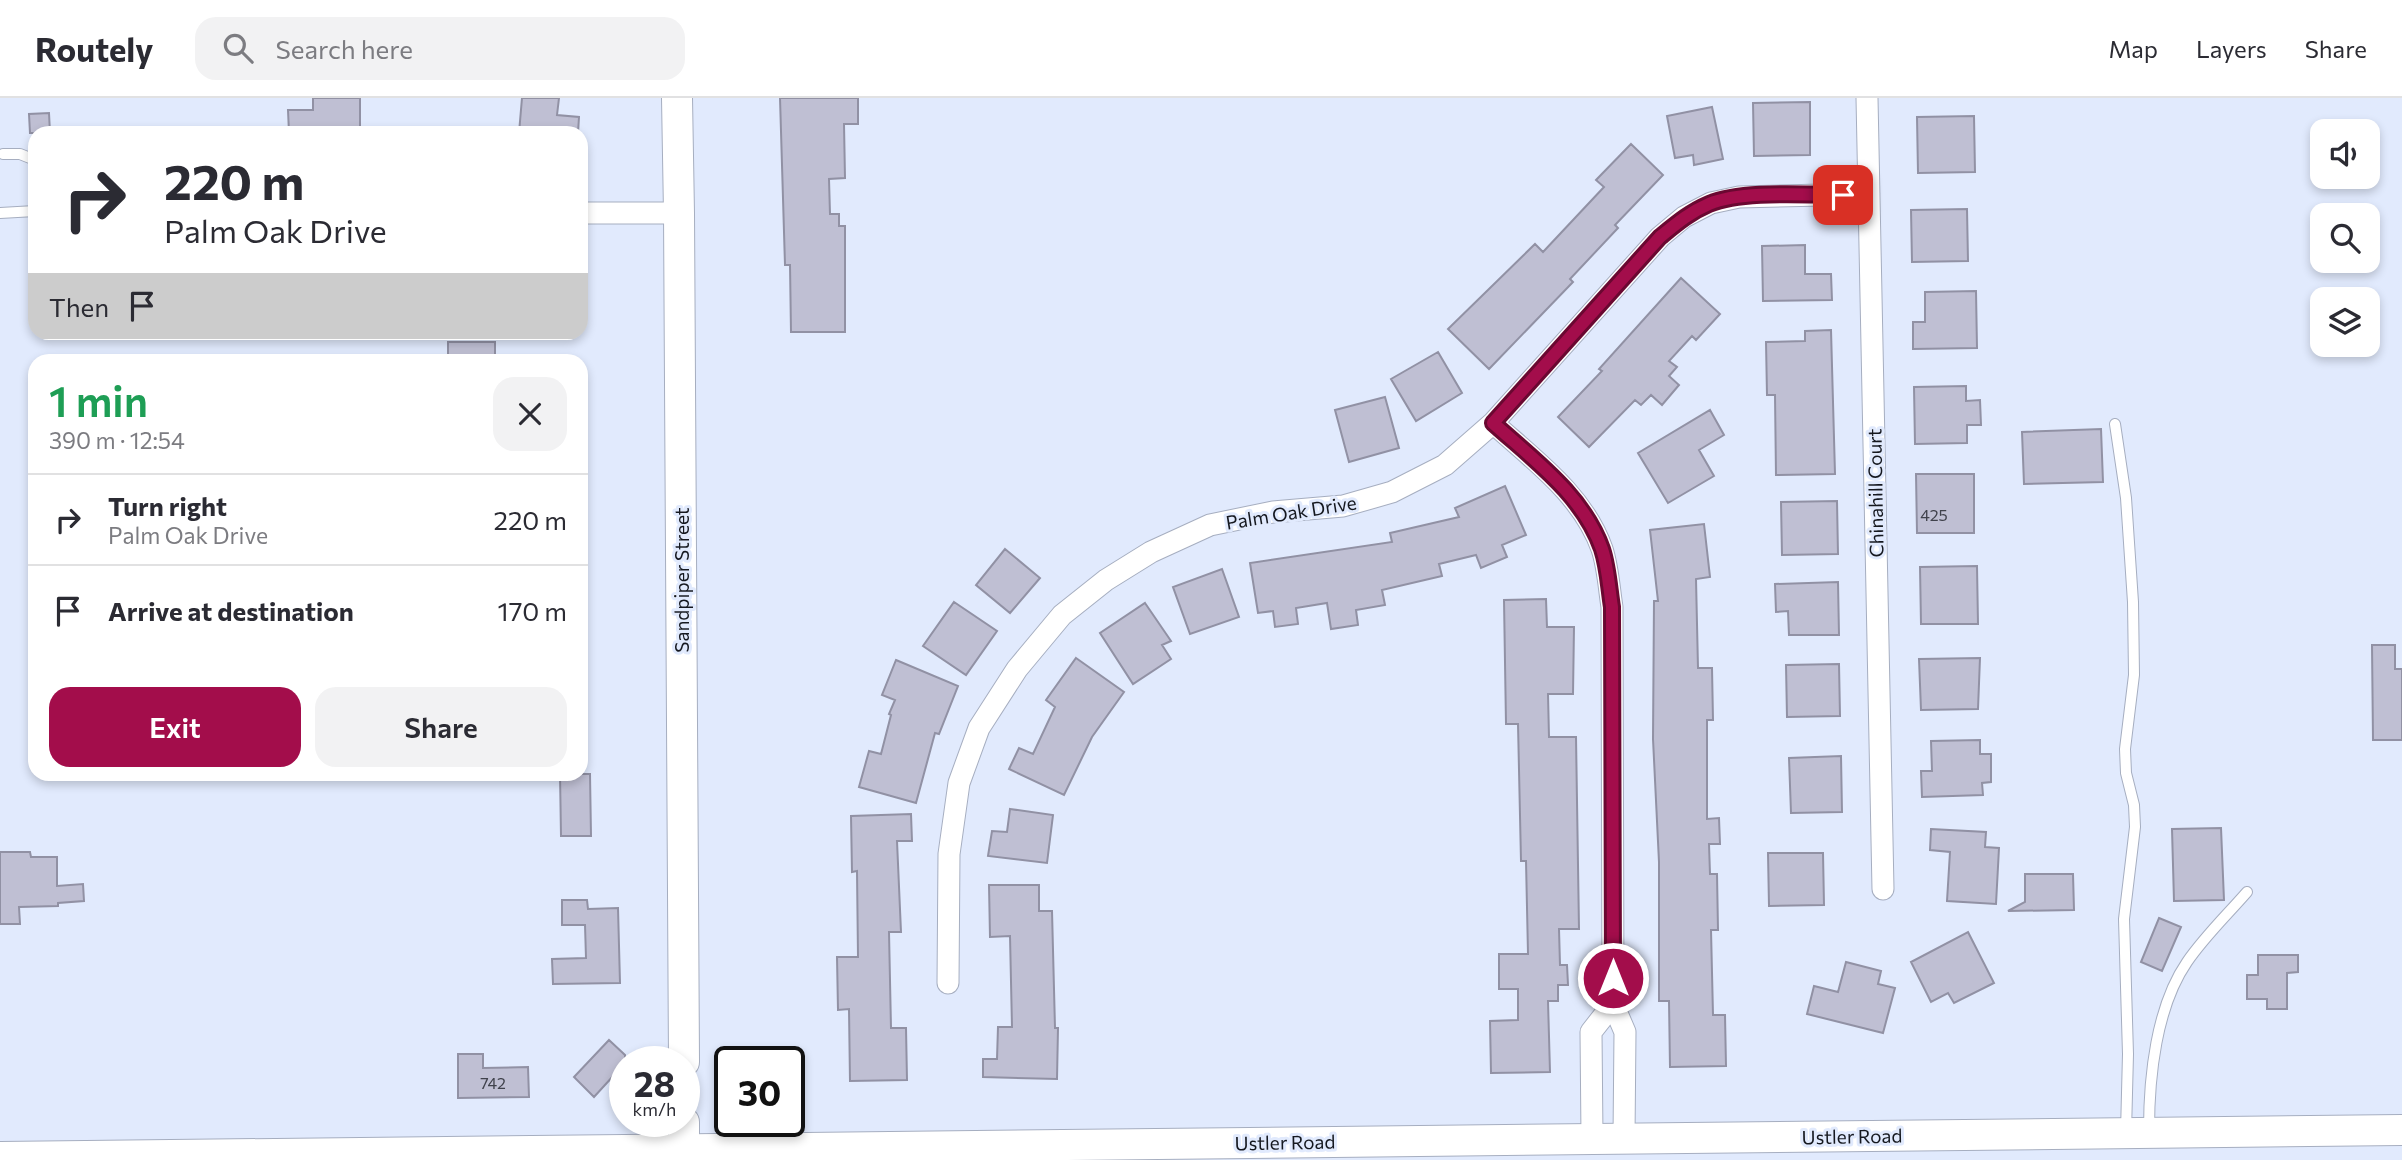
<!DOCTYPE html>
<html lang="en">
<head>
<meta charset="utf-8">
<style>
  :root { --surface:#fff; --page:#f2f2f3; --text:#2b2b33; --muted:#7c7c81; --line:#e1e1e2; --accent:#a30d4b }
  body { margin:0; font-family:Commissioner,sans-serif; background:var(--page); color:var(--text); height:100vh; display:flex; flex-direction:column; font-size:26px; white-space:nowrap }
  * { box-sizing:border-box; margin:0 }
  p { font-size:23px; color:var(--muted) }
  .icon { flex:none; width:38px; height:38px; fill:none; stroke:currentColor; stroke-width:2; stroke-linecap:round; stroke-linejoin:round }
  .map { position:relative; flex:1; overflow:hidden }
  .side { position:absolute; left:28px; top:256px; width:560px; height:427px; display:flex; flex-direction:column; background:var(--surface); border-radius:21px; box-shadow:0 4px 10px #0003 }
  .side>* { flex:none }
  .hud { position:absolute; left:28px; top:28px; width:560px; height:214px; border-radius:21px; box-shadow:0 4px 10px #0003; background:#fff; color:var(--text); overflow:hidden }
  .fabs { position:absolute; left:2310px; top:21px; display:grid; gap:14px }
  .fabs a { display:grid; place-items:center; width:70px; height:70px; border-radius:14px; background:var(--surface); box-shadow:0 4px 10px #0003; font-size:35px }
  .speed { position:absolute; left:609px; top:948px; display:flex; gap:14px; font-size:35px; font-weight:700; text-align:center }
  .speed>* { display:grid; place-content:center; width:91px; height:91px; border-radius:50%; background:var(--surface); box-shadow:0 4px 10px #0003; line-height:1 }
  .speed small { font-size:18px; font-weight:400 }
  .speed .limit { border:4px solid #111; border-radius:10px; background:#fff; color:#111 }
  .pin { position:absolute; display:grid; place-items:center; width:60px; height:60px; color:#fff; margin:-30px; border-radius:14px; box-shadow:0 4px 10px #0006 }
  .me { position:absolute; width:77px; margin:-38px; rotate:0deg; stroke-linejoin:round; filter:drop-shadow(0 0 5px #0008) }
  .turn { display:flex; align-items:center; gap:24px; height:147px; padding:0 21px; font-size:32px }
  .turn .icon { width:91px; height:91px; stroke-width:2.5 }
  .turn b { display:block; font-size:49px; line-height:60px }
  .then { display:flex; align-items:center; height:66px; padding:0 21px; background:#0003; gap:14px; font-size:26px }
  .round { display:grid; place-items:center; flex:none; width:74px; height:74px; border-radius:21px; background:var(--page) }
  .summary { display:flex; align-items:center; justify-content:space-between; height:119px; padding:0 21px }
  h1 { font-size:42px; font-weight:600; line-height:52px; color:#1e9e55 }
  .cta { display:flex; gap:14px; margin-top:auto; padding:14px 21px }
  .cta a { flex:1; height:80px; border-radius:21px; background:var(--accent); color:#fff; font-size:28px; font-weight:600; line-height:80px; text-align:center }
  .cta a+a { background:var(--page); color:var(--text) }
  ul { padding:0; list-style:none }
  li { display:flex; align-items:center; gap:21px; height:91px; padding:0 21px; border-top:2px solid var(--line) }
  li div { flex:1 }
  li b { display:block; font-size:26px }
  li em { font-style:normal }
  header { display:flex; align-items:center; gap:42px; box-sizing:border-box; height:98px; padding:0 35px; background:var(--surface); border-bottom:2px solid var(--line) }
  header strong { font-size:33px }
  nav { display:flex; gap:38px; margin-inline-start:auto; font-size:24px }
  .search { width:490px; height:63px; background:var(--page); display:flex; align-items:center; gap:18px; box-sizing:border-box; padding:0 24px; border-radius:21px; color:var(--muted); font-size:26px }
  .map>svg:first-child { display:block }
  .building { fill:#bfbfd3; stroke:#9191a4; stroke-width:2 }
  .lines { fill:none; stroke-linecap:round; stroke-linejoin:round }
  .lane-casing { stroke:#a6aec0; stroke-width:12 }
  .street-casing { stroke:#a6aec0; stroke-width:23 }
  .secondary-casing { stroke:#a6aec0; stroke-width:32 }
  .lane { stroke:#fff; stroke-width:10 }
  .street { stroke:#fff; stroke-width:21 }
  .secondary { stroke:#fff; stroke-width:30 }
  .route-casing { stroke:#6a0831; stroke-width:18 }
  .route { stroke:#a30d4b; stroke-width:12 }
  .labels { text-anchor:middle; dominant-baseline:central; stroke-width:6; stroke-linejoin:round; paint-order:stroke }
  .number-label { font-size:16px; fill:#40424c }
  .street-label { font-size:19px; fill:#15181f; stroke:#e1eafd }
</style>
</head>
<body>
<header>
<strong>Routely</strong>
<div class="search"><svg class="icon" aria-label="search" viewBox="0 0 24 24"><circle cx="10" cy="10" r="6"/><path d="M15 15l6 6"/></svg>Search here</div>
<nav><a>Map</a><a>Layers</a><a>Share</a></nav>
</header>
<div class="map">
<svg width="2402" height="1062" viewBox="0 0 2402 1062">
  <rect width="100%" height="100%" fill="#e1eafd"/>
  <!-- building -->
  <path class="building" d="M313 0H360V35H289L288 12H313Z
    M522 0H559L557 17 579 19 578 35H519Z
    M780 0H858V26H844L845 80 829 81 830 116H839V128H845V234H791L790 167H785Z
    M1810 4V57L1754 58 1753 5Z
    M1712 9 1723 61 1694 67 1693 57 1675 60 1667 18Z
    M49 15 50 35H30L29 16Z
    M1974 18 1975 74 1918 75 1917 19Z
    M1631 46 1663 77 1615 127 1618 130 1570 181 1573 184 1489 271 1448 231 1535 146 1543 154 1604 89 1596 82Z
    M1967 111 1968 163 1912 164 1911 112Z
    M1805 147V176H1831L1832 202 1763 203 1762 148Z
    M1681 180 1720 216 1696 242 1692 238 1669 263 1677 269 1669 278 1679 287 1662 307 1651 297 1641 307 1635 302 1589 349 1558 319 1602 273 1599 271Z
    M1976 193 1977 250 1913 251V224H1925V194Z
    M1831 232 1835 376 1776 377 1775 297H1767L1766 244 1805 243V233Z
    M448 244H495V262H448Z
    M1438 254 1462 295 1416 323 1391 281Z
    M1966 288V303L1980 302 1981 327H1967V345L1915 346 1914 289Z
    M1385 299 1399 350 1349 364 1335 312Z
    M1710 312 1724 337 1699 352 1714 378 1668 405 1638 355Z
    M2101 331 2103 384 2024 386 2022 334Z
    M1916 376H1974V435H1917Z
    M1505 388 1526 437 1502 447 1507 459 1481 470 1476 457 1439 466 1442 478 1382 492 1385 507 1356 512 1358 527 1331 531 1327 505 1296 510 1298 526 1275 529 1273 513 1258 515 1250 465 1392 444 1390 435 1459 419 1455 410Z
    M1837 403 1838 456 1782 457 1781 404Z
    M1704 426 1710 479 1696 481 1698 570H1712L1713 622H1707V721L1719 720 1720 746H1709L1710 776H1717L1718 832H1711L1713 917H1725L1726 968 1670 969 1669 903H1659V764L1653 641 1654 503H1658L1650 432Z
    M1005 451 1040 480 1010 515 976 487Z
    M1977 468 1978 526H1921L1920 469Z
    M1222 471 1239 519 1190 536 1173 489Z
    M1838 484 1839 537H1789L1788 513 1776 514 1775 486Z
    M1546 501 1547 529H1574L1573 596H1548L1549 639H1576L1579 831H1559L1560 867H1567L1568 887H1558V903H1548L1550 974 1491 975 1490 923 1518 922V891H1499V856H1528L1526 763H1521L1518 626H1506L1504 502Z
    M954 504 997 533 966 577 923 548Z
    M1145 505 1171 543 1162 547 1171 561 1133 586 1100 535Z
    M2372 547H2395V571H2402V642H2373Z
    M1076 560 1124 594 1092 639 1064 697 1009 671 1019 650 1033 656 1055 609 1046 602Z
    M1980 560 1978 611 1921 612 1919 561Z
    M896 562 958 588 939 636 935 635 916 705 859 689 869 653 881 656 891 617 889 616 895 602 882 597Z
    M1839 566 1840 618 1787 619 1786 567Z
    M1980 642V656H1991V684L1982 685 1983 697 1922 699 1921 673H1932L1931 643Z
    M1841 658 1842 714 1791 715 1789 660Z
    M560 676H590L591 738H561Z
    M1010 711 1053 717 1047 765 988 758 992 733 1007 734Z
    M911 716 912 743H897L901 834H889L891 930H906L907 982 850 983 849 911 838 912 837 859H858L857 773 852 774 851 718Z
    M2221 730 2224 802 2174 803 2172 731Z
    M1931 731 1986 734 1985 749 1999 750 1996 806 1947 803 1950 754 1930 752Z
    M0 754H30L31 759H57V788L83 786 84 803 58 805V808L19 809 20 826H0Z
    M1768 755H1823L1824 807 1769 808Z
    M2025 776H2073L2074 812 2008 813 2025 804Z
    M989 787H1039V813H1052L1055 930H1058L1057 981 983 979V961H997L998 929H1012L1010 838 990 839Z
    M562 802H587L588 811 618 810 620 885 553 886 552 861 586 860 585 827H562Z
    M2159 820 2181 829 2162 873 2141 864Z
    M1968 834 1994 885 1954 905 1948 895 1931 904 1911 864Z
    M2258 857H2298V874L2287 875V911H2267V901H2247V877H2258Z
    M1846 864 1881 873 1878 886 1895 890 1883 935 1807 916 1814 888 1838 894Z
    M609 942 625 957V985L615 976 594 999 574 979Z
    M458 956H483V970L528 969 529 999 458 1000Z"/>
  <g class="lines">
    <!-- lane casing -->
    <g class="lane-casing">
      <path id="lane" d="M3 56H20L35 62
        M0 115 35 113
        M2115 326 2126 400 2133 504 2134 577 2125 651 2126 675 2134 707 2135 729 2124 821 2128 956 2126 1034
        M2149 1032C2149 979 2156 909 2187 864 2204 839 2227 817 2247 794"/>
    </g>
    <!-- street casing -->
    <g class="street-casing">
      <path id="street" d="M1867 0 1883 791
        M581 115H679
        M1493 325C1534 362 1583 397 1602 451 1608 469 1609 490 1612 509L1613 906 1625 934 1624 1039
        M948 885 949 756 959 685 979 630 1017 571 1062 517 1106 482 1151 454 1210 427 1273 414 1343 408 1392 394 1445 367 1493 325 1660 139 1684 119 1711 105 1739 99 1869 96
        M1592 1039 1591 934 1613 906"/>
    </g>
    <!-- secondary casing -->
    <g class="secondary-casing">
      <path id="secondary" d="M677 0 679 115 684 964
        M684 1024V1062
        M0 1059 2402 1032"/>
    </g>
    <!-- lane -->
    <use href="#lane" class="lane"/>
    <!-- street -->
    <use href="#street" class="street"/>
    <!-- secondary -->
    <use href="#secondary" class="secondary"/>
  </g>
  <g class="lines">
    <!-- route casing -->
    <g class="route-casing">
      <path id="route" d="M1613 880 1612 509C1609 490 1608 469 1602 451 1583 397 1534 362 1493 325L1660 139C1676 126 1690 114 1709 106 1742 92 1806 97 1843 97"/>
    </g>
    <!-- route -->
    <use href="#route" class="route"/>
  </g>
  <g class="labels">
    <!-- number labels -->
    <g class="number-label">
      <text x="1934" y="416">425</text>
      <text x="493" y="984">742</text>
    </g>
    <!-- street labels -->
    <g class="street-label">
      <text transform="translate(1875 395) rotate(-91)">Chinahill Court</text>
      <text transform="translate(1291 414) rotate(-9)">Palm Oak Drive</text>
      <text transform="translate(681 482) rotate(-90)">Sandpiper Street</text>
      <text transform="translate(1852 1038) rotate(-1)">Ustler Road</text>
      <text transform="translate(1285 1044) rotate(-1)">Ustler Road</text>
    </g>
  </g>
</svg>
<div class="fabs">
<a><svg class="icon" aria-label="sound" viewBox="0 0 24 24"><path d="M4 9h4l5-4v14l-5-4H4zM17 9q2 3 0 6"/></svg></a>
<a><svg class="icon" aria-label="search" viewBox="0 0 24 24"><circle cx="10" cy="10" r="6"/><path d="M15 15l6 6"/></svg></a>
<a><svg class="icon" aria-label="layers" viewBox="0 0 24 24"><path d="M12 4l9 5-9 5-9-5zM3 14l9 5 9-5"/></svg></a>
</div>
<div class="speed"><div>28<small>km/h</small></div><div class="limit">30</div></div>
<div class="pin" style="left:1843px;top:97px;background:#d93025"><svg class="icon" aria-label="arrive" viewBox="0 0 24 24"><path d="M6 21V4h12l-3 4 3 4H6"/></svg></div>
<svg class="me" style="left:1613px;top:880px" viewBox="-20 -20 40 40"><circle r="17" fill="#a30d4b" stroke="#fff" stroke-width="3"/><path d="M0-11L8 9 0 5-8 9z" fill="#fff"/></svg>
<div class="hud">
<div class="turn"><svg class="icon" aria-label="right" viewBox="0 0 24 24"><path d="M7 20v-9h11M14 6l5 5-5 5"/></svg><div><b>220 m</b>Palm Oak Drive</div></div>
<div class="then">Then<svg class="icon" aria-label="arrive" viewBox="0 0 24 24"><path d="M6 21V4h12l-3 4 3 4H6"/></svg></div>
</div>
<section class="side">
<div class="summary"><div><h1>1 min</h1><p>390 m · 12:54</p></div><a class="round"><svg class="icon" aria-label="close" viewBox="0 0 24 24"><path d="M6 6l12 12M18 6L6 18"/></svg></a></div>
<ul>
<li><svg class="icon" aria-label="right" viewBox="0 0 24 24"><path d="M7 20v-9h11M14 6l5 5-5 5"/></svg><div><b>Turn right</b><p>Palm Oak Drive</p></div><em>220 m</em></li>
<li><svg class="icon" aria-label="arrive" viewBox="0 0 24 24"><path d="M6 21V4h12l-3 4 3 4H6"/></svg><div><b>Arrive at destination</b></div><em>170 m</em></li>
</ul>
<div class="cta"><a>Exit</a><a>Share</a></div>
</section>
</div>
</body>
</html>
